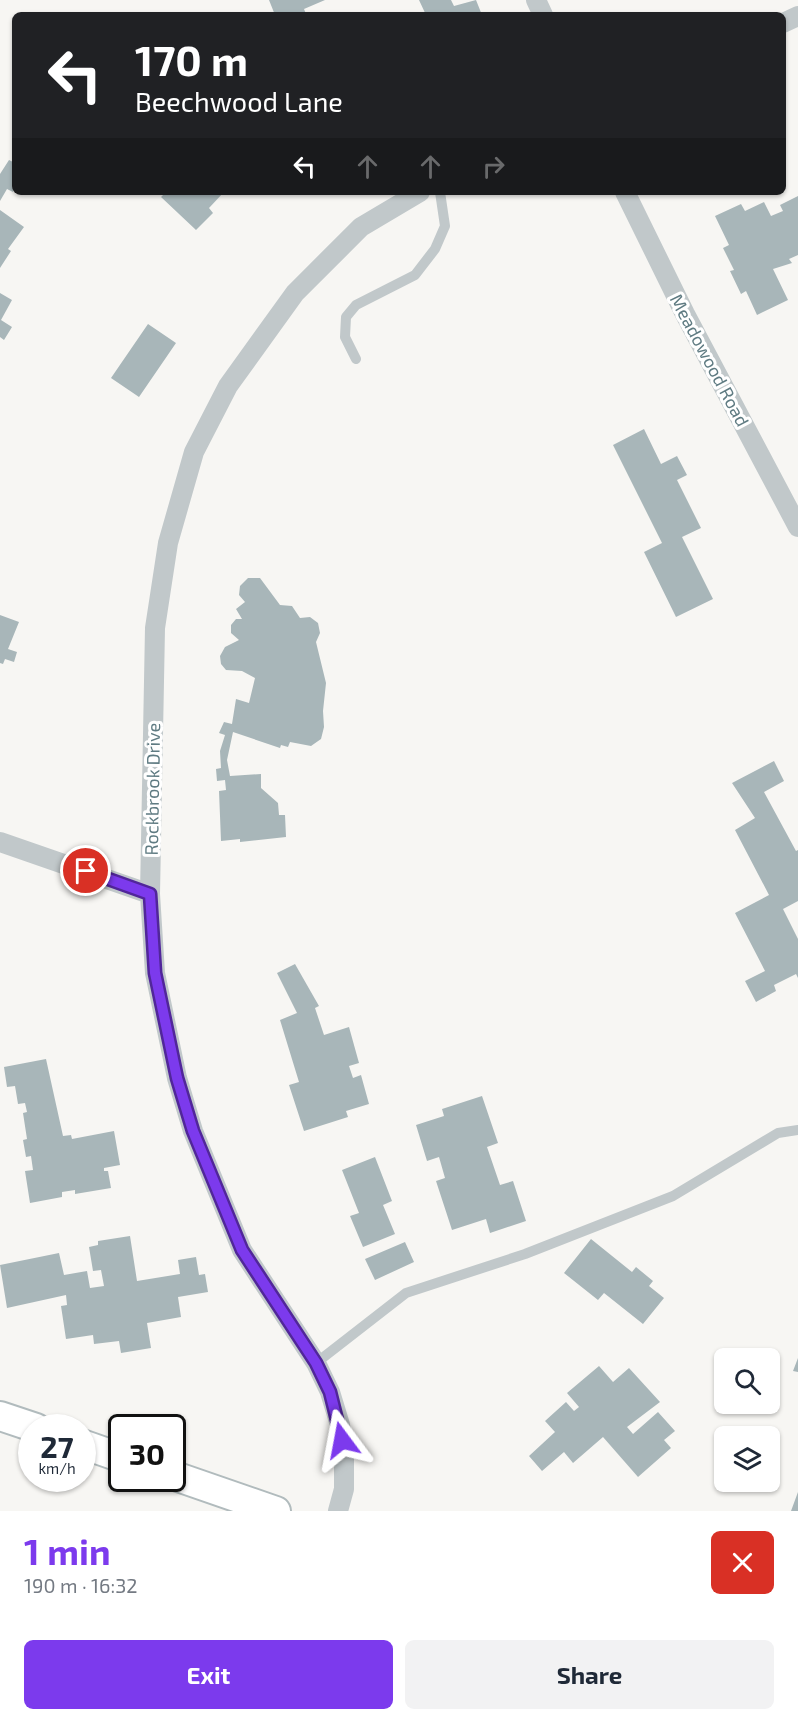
<!DOCTYPE html>
<html lang="en">
<head>
<meta charset="utf-8">
<style>
  :root { --surface:#fff; --page:#f2f2f3; --text:#1f2937; --muted:#747a83; --accent:#7c3aed }
  body { margin:0; font-family:"Exo 2",sans-serif; background:var(--page); color:var(--text); height:100vh; display:flex; flex-direction:column; font-size:22px; white-space:nowrap }
  * { box-sizing:border-box; margin:0 }
  p { font-size:20px; color:var(--muted) }
  .icon { flex:none; width:33px; height:33px; fill:none; stroke:currentColor; stroke-width:2; stroke-linecap:round; stroke-linejoin:round }
  .map { position:relative; height:1511px; overflow:hidden }
  .sheet { display:flex; flex-direction:column; background:var(--surface); flex:1 }
  .sheet>* { flex:none }
  .top-card { position:absolute; left:12px; top:12px; width:774px; height:183px; border-radius:9px; box-shadow:0 2px 4px #0004; background:#202124; color:#fff; overflow:hidden }
  .fabs { position:absolute; left:714px; top:1348px; display:grid; gap:12px }
  .fabs a { display:grid; place-items:center; width:66px; height:66px; border-radius:9px; background:var(--surface); box-shadow:0 2px 4px #0004; font-size:30px }
  .speed { position:absolute; left:18px; top:1414px; display:flex; gap:12px; font-size:30px; font-weight:700; text-align:center }
  .speed>* { display:grid; place-content:center; width:78px; height:78px; border-radius:50%; background:var(--surface); box-shadow:0 2px 4px #0004; line-height:1 }
  .speed small { font-size:15px; font-weight:400 }
  .speed .limit { border:3px solid #111; border-radius:9px; background:#fff; color:#111 }
  .pin { position:absolute; display:grid; place-items:center; width:51px; height:51px; color:#fff; margin:-26px; border:3px solid #fff; border-radius:50%; box-shadow:0 2px 6px #0007 }
  .me { position:absolute; width:66px; margin:-33px; rotate:347deg; stroke-linejoin:round; filter:drop-shadow(0 0 4px #0008) }
  .turn { display:flex; align-items:center; gap:21px; height:126px; padding:0 24px; font-size:27px }
  .turn .icon { width:78px; height:78px; stroke-width:2.5 }
  .turn b { display:block; font-size:42px; line-height:51px }
  .lanes { display:flex; align-items:center; height:57px; padding:0 24px; background:#0003; justify-content:center; gap:30px; direction:ltr }
  .lanes .off { opacity:.35 }
  .round { display:grid; place-items:center; flex:none; width:63px; height:63px; border-radius:9px; background:var(--page) }
  .headline { display:flex; align-items:center; justify-content:space-between; height:102px; padding:0 24px }
  h1 { font-size:36px; font-weight:700; line-height:45px; color:var(--accent) }
  .cta { display:flex; gap:12px; margin-top:auto; padding:12px 24px }
  .cta a { flex:1; height:69px; border-radius:9px; background:var(--accent); color:#fff; font-size:24px; font-weight:700; line-height:69px; text-align:center }
  .cta a+a { background:var(--page); color:var(--text) }
  .map>svg:first-child { display:block }
  .building { fill:#a8b6b9 }
  .lines { fill:none; stroke-linecap:round; stroke-linejoin:round }
  .secondary-casing { stroke:#b1bbbd; stroke-width:32 }
  .lane { stroke:#c1c8ca; stroke-width:10 }
  .street { stroke:#c1c8ca; stroke-width:20 }
  .secondary { stroke:#fff; stroke-width:28 }
  .route-casing { stroke:#51269a; stroke-width:15 }
  .route { stroke:#7c3aed; stroke-width:10 }
  .labels { text-anchor:middle; dominant-baseline:central; stroke-width:6; stroke-linejoin:round; paint-order:stroke }
  .street-label { font-size:18px; fill:#5f7b82; stroke:#fff }
</style>
</head>
<body>
<div class="map">
<svg width="798" height="1511" viewBox="0 0 798 1511">
  <rect width="100%" height="100%" fill="#f7f6f3"/>
  <!-- building -->
  <path class="building" d="M269 0H325L304 9 306 14 304 15H275Z
    M419 0H451L454 6 476 0 482 15H426Z
    M9 160 15 163V189L13 192 7 189 0 201V174Z
    M166 192H224L209 208 213 213 196 230 161 197Z
    M798 196V255L789 259 792 263 773 269 788 300 757 315 746 291 741 294 730 271 734 270 723 248 729 245 715 216 741 204 745 211 764 202 771 216 783 211 780 205Z
    M0 210 24 227 8 249 11 251 0 268Z
    M0 293 12 300 1 320 12 327 4 340 0 337Z
    M148 324 176 343 139 397 111 378Z
    M644 429 661 464 677 456 687 475 677 480 701 528 682 537 713 599 676 617 644 552 662 543 613 445Z
    M248 578H260L280 605 292 606 300 618 310 617 318 623 320 633 316 642 326 683 323 711 324 727 321 739 311 746 290 742 288 747 281 745 280 748 233 732 227 760 230 776 261 774V788L278 803 279 815H285L286 837 240 842V839L221 841 219 791 226 790 225 780 217 781 216 769 221 768 220 751 225 735 219 733 224 722 232 724 236 699 249 703 255 678 242 671 226 670 221 664 220 656 225 647 239 640 231 633V625L236 619H242L236 609 245 602 239 595 240 586Z
    M0 615 19 622 8 649 17 652 14 662 5 659 3 664 0 663Z
    M774 761 784 781 764 792 796 851 798 850V901L783 909 798 939V978L796 974 774 985 776 991 756 1002 745 981 765 971 735 913 769 895 735 830 755 818 732 783Z
    M295 964 319 1006 315 1008 324 1035 349 1027 359 1063 349 1066 353 1078 361 1075 369 1104 346 1111 348 1117 304 1131 289 1085 299 1082 280 1020 297 1013 277 973Z
    M46 1059 63 1136 71 1135 72 1139 114 1131 120 1165 104 1168V1171H108L111 1188 75 1194V1190L62 1192V1197L30 1203 25 1171 33 1170 31 1156 26 1157 23 1140 27 1139 23 1113 27 1112 25 1103 18 1104 15 1086 7 1087 4 1067Z
    M482 1096 498 1143 487 1147 500 1185 513 1181 526 1221 490 1233 486 1219 452 1230 436 1181 445 1178 439 1157 427 1161 416 1125 444 1116 442 1109Z
    M375 1157 392 1201 383 1205 395 1234 363 1247 350 1216 359 1213 342 1170Z
    M130 1236 137 1281 180 1274 178 1260 196 1257 199 1275 205 1274 208 1292 178 1297 181 1317 147 1323 151 1348 121 1353 119 1341 94 1344 93 1335 66 1339 61 1306 67 1305 66 1295 7 1308 0 1265 59 1253 64 1275 87 1271 90 1288 104 1286 101 1270 93 1271 89 1247 98 1245V1241Z
    M591 1239 632 1272 636 1267 653 1281 649 1286 664 1298 643 1324 604 1293 598 1300 564 1273Z
    M405 1242 414 1262 375 1280 365 1259Z
    M798 1358V1372L793 1371Z
    M599 1366 613 1382 629 1368 660 1402 627 1427 633 1434 658 1412 675 1431 664 1440 671 1448 638 1477 603 1437 573 1463 564 1452 542 1471 529 1456 555 1432 545 1421 566 1402 574 1411 579 1407 567 1393Z
    M798 1492V1511H791Z"/>
  <g class="lines">
    <!-- secondary casing -->
    <g class="secondary-casing">
      <path id="secondary" d="M0 1416 36 1428
        M82 1444 122 1458
        M172 1475 276 1511"/>
    </g>
    <!-- lane -->
    <path class="lane" d="M356 359 345 337 346 317 356 305 415 275 435 249 445 226 440 192
      M316 1363 406 1293 525 1254 673 1196 778 1133 798 1130"/>
    <!-- street -->
    <path class="street" d="M536 0 543 15
      M783 23 798 16
      M625 192 685 314 798 527
      M0 842 150 894
      M338 1511 344 1489V1454L340 1425 330 1392 316 1363 242 1250 193 1131 177 1078 155 973 150 894 155 628 168 543 194 452 228 386 295 293 361 227 420 192"/>
    <!-- secondary -->
    <use href="#secondary" class="secondary"/>
  </g>
  <g class="lines">
    <!-- route casing -->
    <g class="route-casing">
      <path id="route" d="M86 871 150 894 155 973 177 1078 193 1131 242 1250 316 1363 330 1392 342 1440"/>
    </g>
    <!-- route -->
    <use href="#route" class="route"/>
  </g>
  <g class="labels">
    <!-- street labels -->
    <g class="street-label">
      <text transform="translate(710 360) rotate(62)">Meadowood Road</text>
      <text transform="translate(152 789) rotate(-89)">Rockbrook Drive</text>
    </g>
  </g>
</svg>
<div class="fabs">
<a><svg class="icon" aria-label="search" viewBox="0 0 24 24"><circle cx="10" cy="10" r="6"/><path d="M15 15l6 6"/></svg></a>
<a><svg class="icon" aria-label="layers" viewBox="0 0 24 24"><path d="M12 4l9 5-9 5-9-5zM3 14l9 5 9-5"/></svg></a>
</div>
<div class="speed"><div>27<small>km/h</small></div><div class="limit">30</div></div>
<div class="pin" style="left:86px;top:871px;background:#d93025"><svg class="icon" aria-label="arrive" viewBox="0 0 24 24"><path d="M6 21V4h12l-3 4 3 4H6"/></svg></div>
<svg class="me" style="left:342px;top:1440px" viewBox="-20 -20 40 40"><path d="M0-17L14 15 0 8-14 15z" fill="#7c3aed" stroke="#fff" stroke-width="4"/></svg>
<div class="top-card">
<div class="turn"><svg class="icon" aria-label="left" viewBox="0 0 24 24"><path d="M17 20v-9H6M10 6l-5 5 5 5"/></svg><div><b>170 m</b>Beechwood Lane</div></div>
<div class="lanes"><svg class="icon" aria-label="left" viewBox="0 0 24 24"><path d="M17 20v-9H6M10 6l-5 5 5 5"/></svg><svg class="icon off" aria-label="ahead" viewBox="0 0 24 24"><path d="M12 20V5M6 11l6-6 6 6"/></svg><svg class="icon off" aria-label="ahead" viewBox="0 0 24 24"><path d="M12 20V5M6 11l6-6 6 6"/></svg><svg class="icon off" aria-label="right" viewBox="0 0 24 24"><path d="M7 20v-9h11M14 6l5 5-5 5"/></svg></div>
</div>
</div>
<section class="sheet">
<div class="headline"><div><h1>1 min</h1><p>190 m · 16:32</p></div><a class="round" style="background:#d93025;color:#fff"><svg class="icon" aria-label="close" viewBox="0 0 24 24"><path d="M6 6l12 12M18 6L6 18"/></svg></a></div>
<div class="cta"><a>Exit</a><a>Share</a></div>
</section>
</body>
</html>
